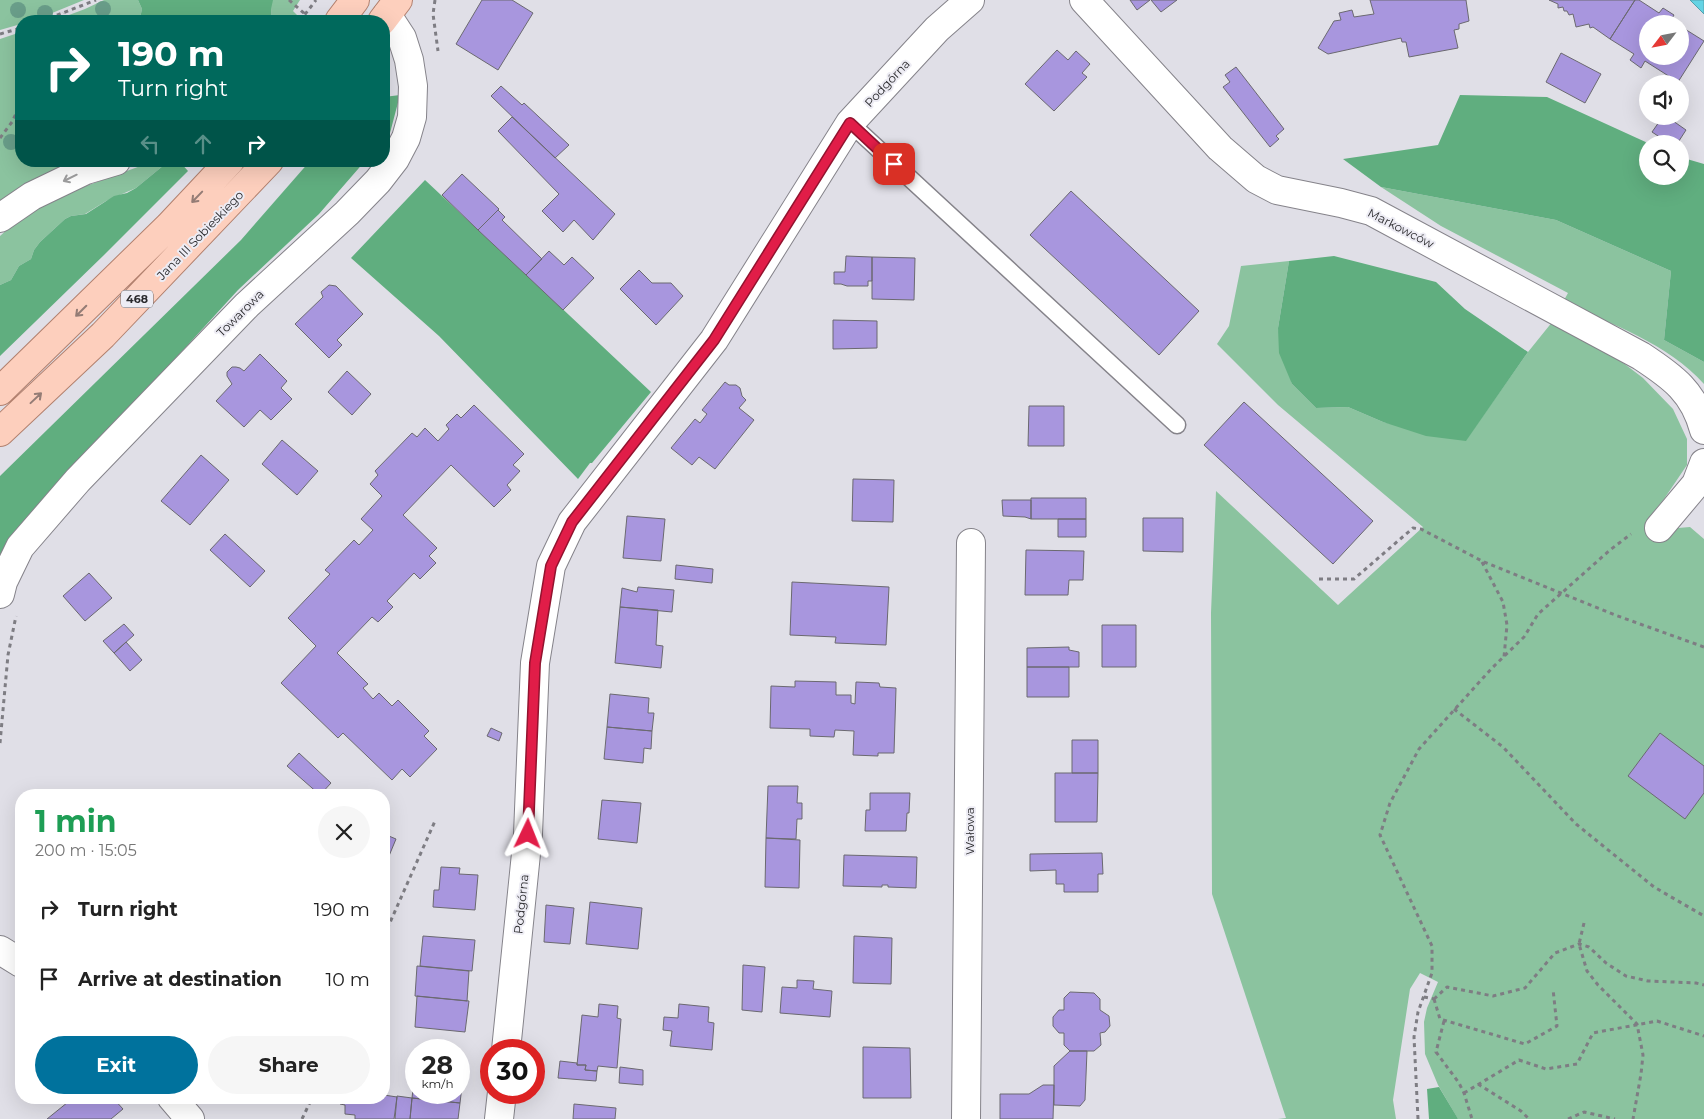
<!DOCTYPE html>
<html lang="en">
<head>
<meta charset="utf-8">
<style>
  :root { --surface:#fff; --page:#f6f6f6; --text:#222; --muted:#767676; --accent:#00729d }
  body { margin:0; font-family:Montserrat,sans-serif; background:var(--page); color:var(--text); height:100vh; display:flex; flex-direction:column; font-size:19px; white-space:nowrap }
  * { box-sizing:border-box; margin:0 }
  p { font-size:16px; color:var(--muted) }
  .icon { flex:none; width:28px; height:28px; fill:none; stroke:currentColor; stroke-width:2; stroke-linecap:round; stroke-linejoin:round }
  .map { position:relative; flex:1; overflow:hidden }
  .drawer { position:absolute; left:15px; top:789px; width:375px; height:315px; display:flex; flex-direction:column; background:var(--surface); border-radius:20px; box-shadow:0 5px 20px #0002 }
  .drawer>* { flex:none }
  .guide { position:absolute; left:15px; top:15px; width:375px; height:152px; border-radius:20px; box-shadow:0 5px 20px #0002; background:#00695c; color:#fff; overflow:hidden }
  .needle { width:32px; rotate:238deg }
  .tools { position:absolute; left:1639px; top:15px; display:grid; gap:10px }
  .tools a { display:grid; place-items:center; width:50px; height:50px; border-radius:50%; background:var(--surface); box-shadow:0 5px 20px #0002; font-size:25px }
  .speed { position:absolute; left:405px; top:1039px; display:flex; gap:10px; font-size:25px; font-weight:700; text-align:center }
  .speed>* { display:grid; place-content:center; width:65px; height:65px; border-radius:50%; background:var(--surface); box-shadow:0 5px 20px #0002; line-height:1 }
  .speed small { font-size:12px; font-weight:400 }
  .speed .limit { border:8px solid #d22; background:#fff; color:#111 }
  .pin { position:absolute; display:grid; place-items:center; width:42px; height:42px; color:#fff; margin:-21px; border-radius:10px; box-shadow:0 2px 8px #0006 }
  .me { position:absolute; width:55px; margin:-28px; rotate:2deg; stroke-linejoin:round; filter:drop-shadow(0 0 4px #0008) }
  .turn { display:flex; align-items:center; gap:18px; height:105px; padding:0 20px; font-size:22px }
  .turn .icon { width:65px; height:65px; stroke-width:2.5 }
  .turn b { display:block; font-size:35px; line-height:42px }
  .lanes { display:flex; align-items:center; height:48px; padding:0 20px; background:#0003; justify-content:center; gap:25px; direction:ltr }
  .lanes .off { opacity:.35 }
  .round { display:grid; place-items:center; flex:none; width:52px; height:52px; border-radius:26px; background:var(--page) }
  .overview { display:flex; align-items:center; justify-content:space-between; height:85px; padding:0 20px }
  h1 { font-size:30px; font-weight:700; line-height:38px; color:#1e9e55 }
  .action { display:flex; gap:10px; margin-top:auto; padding:10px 20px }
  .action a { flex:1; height:58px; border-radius:30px; background:var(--accent); color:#fff; font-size:20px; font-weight:700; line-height:58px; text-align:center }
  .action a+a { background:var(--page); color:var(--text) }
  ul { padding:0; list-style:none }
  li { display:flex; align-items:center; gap:15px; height:70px; padding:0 20px }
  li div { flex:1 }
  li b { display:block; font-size:19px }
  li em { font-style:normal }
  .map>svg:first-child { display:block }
  .green { fill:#8bc39f }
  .forest { fill:#60ae7f }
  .water { fill:#64d3e4; stroke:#53a0ad }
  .building { fill:#a896de; stroke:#6b6970 }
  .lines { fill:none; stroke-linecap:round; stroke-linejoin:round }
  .lane-casing { stroke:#85838a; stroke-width:19 }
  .street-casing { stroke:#85838a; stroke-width:30 }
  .secondary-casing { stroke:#85838a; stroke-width:30 }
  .primary-casing { stroke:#b2806e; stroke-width:30 }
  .path { stroke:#7e7d83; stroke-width:3; stroke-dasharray:4 4; stroke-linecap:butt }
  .lane { stroke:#fff; stroke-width:16 }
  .street { stroke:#fff; stroke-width:28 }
  .secondary { stroke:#fff; stroke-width:28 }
  .primary { stroke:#fdcfbd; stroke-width:28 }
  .tree { fill:#699d89 }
  .oneway { stroke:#9f9fa0 }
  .oneway2 { stroke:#947c75 }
  .route-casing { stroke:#92132f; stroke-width:12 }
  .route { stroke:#e11d48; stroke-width:9 }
  .labels { text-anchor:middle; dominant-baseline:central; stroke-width:4; stroke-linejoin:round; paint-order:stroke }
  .shield { fill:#edecf4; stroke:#646469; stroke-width:1 }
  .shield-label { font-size:11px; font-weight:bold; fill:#2a2a2d }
  .street-label { font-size:12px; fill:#2a2a2d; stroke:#edecf4 }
</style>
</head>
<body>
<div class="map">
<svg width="1704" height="1119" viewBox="0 0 1704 1119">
  <rect width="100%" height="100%" fill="#e0dfe7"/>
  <!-- green -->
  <path class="green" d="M0 0H84L35 20 21 21V24L0 30Z
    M104 0H138L142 9 140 18 141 21H53L85 9Z
    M249 0H300L293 11 297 15 294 21H272L271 9Z
    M21 32V161H81L0 206V39Z
    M154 161H172L164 165 136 188 106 201 85 214 71 216 65 219 40 242 34 250 31 259 19 266 11 280 0 285V236C43 196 100 182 154 161Z
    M1381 187 1556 220 1671 271 1664 340 1704 362V384C1669 344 1611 324 1563 302L1568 293 1441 226Z
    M1289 261 1278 328 1292 384 1316 408 1348 407 1383 422 1466 440 1528 352 1553 321 1605 349 1643 378 1673 409 1687 439V465L1664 499 1647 520 1668 539 1678 528 1690 527 1704 539V1119H1458L1438 1085 1425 1054 1424 1022 1427 1008 1438 982 1420 973 1410 989 1393 1100 1396 1119H1278L1286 1118 1212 894 1211 613 1216 491 1338 605 1423 527 1278 405 1217 344 1229 326 1241 266Z"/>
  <!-- forest -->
  <path class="forest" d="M138 0H273L271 9 272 21H141L140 18 142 9Z
    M400 95 390 133 384 140V97Z
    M1460 95 1547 97 1650 144H1648V176H1680V157L1704 164V362L1664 340 1671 271 1556 220 1381 187 1343 159 1438 145Z
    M172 161H179L188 171 104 255 0 356V285L11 280 19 266 31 259 34 250 40 242 65 219 71 216 86 214 114 196 127 193 136 188 164 165Z
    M310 161H365L319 214 238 290 46 500 0 560V476L241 240Z
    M425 180 651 392 592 463H590L578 479 439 336 351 258Z
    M1334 256 1436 282 1465 309 1528 352 1466 441 1426 436 1383 422 1348 407 1316 408 1292 384 1279 353 1278 328 1289 261Z
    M1439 1087 1457 1117 1458 1119H1429L1427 1089Z"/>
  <!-- water -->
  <path class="water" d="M1690 0H1704V14Z"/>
  <!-- building -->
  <path class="building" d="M482 0H512L533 13 498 70 456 44Z
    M1130 0H1150L1137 10Z
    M1151 0H1177L1161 12Z
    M1370 0H1466L1469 21 1459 24V29L1454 30 1458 48 1409 57 1406 42H1402L1401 38 1328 54 1318 48 1334 21 1341 20 1339 13 1352 10 1354 17 1374 14Z
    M1549 0H1635L1610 39 1593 27 1590 28 1589 24 1576 27 1573 14 1569 15 1567 11H1564L1563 7 1558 8V4Z
    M1635 0H1639L1659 13 1663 8 1674 15 1671 20 1677 24H1648V56H1680V26L1704 41 1678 82 1645 61 1641 68 1630 60 1634 54 1610 39Z
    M1057 50 1068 60 1076 51 1090 64 1082 73 1087 77 1054 111 1025 84Z
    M1561 53 1601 74 1585 103 1546 82Z
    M1236 67 1284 129 1276 136 1279 139 1270 147 1223 87 1230 82 1225 75Z
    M501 86 522 105 524 103 569 145 555 158 491 96Z
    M1656 116H1666L1686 130 1677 144H1670L1652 132 1659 122 1655 119Z
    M512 117 615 214 593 240 574 220 563 232 542 211 559 194 498 131Z
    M462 174 499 209 478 230 442 195Z
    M1071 191 1199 311 1159 355 1030 235Z
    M498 210 505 217 502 220 542 259 526 275 478 230Z
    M549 251 564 265 572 257 594 278 563 310 526 275Z
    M846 256 872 257V281H868V286H847L841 284H834V272H845Z
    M872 257 915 258 914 300 872 299Z
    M639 270 652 283H671L683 296 656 325 620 289Z
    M329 285 336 286 363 314 337 340 342 345 329 358 295 324 323 297 321 292Z
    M833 320 877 321V348L833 349Z
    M260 354 287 381 281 388 292 399 271 420 260 410 244 427 216 401 232 384 227 376V372L232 367H236L240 368 244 371Z
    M347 371 371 394 352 415 328 392Z
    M725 382 729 385H736L740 388 742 396 746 400 739 408 754 420 715 469 699 457 692 465 671 448 695 419 700 423 707 414 702 410Z
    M1244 402 1373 521 1333 564 1204 445Z
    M474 405 524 454 513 465 520 471 507 485 511 490 494 507 451 465 403 515 437 548 429 556 436 563 420 579 414 573 387 601 393 607 378 622 372 617 337 653 368 684 363 688 373 699 379 693 392 706 398 700 429 731 424 736 437 749 410 777 402 769 392 780 343 733 338 738 281 683 316 646 288 618 330 574 325 570 354 540 359 545 373 530 361 519 382 496 370 484 378 475 375 471 412 433 417 437 425 428 438 441 449 429 446 425 457 414 461 418Z
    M1029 406H1064V446H1028Z
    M282 440 318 471 297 495 262 464Z
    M201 455 229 480 190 525 161 501Z
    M853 479 894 480 893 522 852 521Z
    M1031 498H1086V519H1031Z
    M1002 500H1031V519L1025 517 1003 516Z
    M627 516 665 519 661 561 623 558Z
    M1143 518H1183V552L1143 551Z
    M1058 519H1086V537H1058Z
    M225 534 265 571 250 587 210 550Z
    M1026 550 1084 551 1083 580H1069L1068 595H1025Z
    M676 565 713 569 712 583 675 579Z
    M89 573 112 598 85 621 63 596Z
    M792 582 889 587 886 645 835 643 836 637 790 635Z
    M638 587 674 590 672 612 620 607 622 588 637 592Z
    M620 607 658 610 656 645 663 646 661 668 615 663Z
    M124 624 134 635 114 653 103 641Z
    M1102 625H1136V667H1102Z
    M126 642 142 660 130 671 114 653Z
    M1069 647V650L1079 652V667H1027V648Z
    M1027 667H1069V697H1027Z
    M795 681 836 682V695H851V703L855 704 856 682 879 683 880 687 896 688 894 753H878V756L853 755 854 731 835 730 834 737 810 736V729L770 728 771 686 795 687Z
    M610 694 649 698 648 713H654L652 731 607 727Z
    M607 727 652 731 651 749 644 748 643 763 604 759Z
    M491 728 502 733 499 741 487 736Z
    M1660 733 1704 766V793L1685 819 1628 776Z
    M1072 740H1098V773H1072Z
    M299 753 331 783 320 795 287 766Z
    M1055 773H1098L1097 822H1055Z
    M768 786H798L797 803H802V819H797L796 839 766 838Z
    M870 793H910L909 813H907L906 831H865L866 810H870Z
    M602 800 641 803 637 843 598 839Z
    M384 834 396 839 384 868Z
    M766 838 800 840 799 888 765 887Z
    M1102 853 1103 874H1098V892H1064V884H1056V870L1030 871V854Z
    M844 855 917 857 916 888 888 887V885H882V887L843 886Z
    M441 867 460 868 459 874 478 875 475 910 433 907 434 890H439Z
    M590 902 642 908 638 949 586 944Z
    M546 905 574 908 570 944 544 942Z
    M423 936 475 940 472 971 420 966Z
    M854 936 892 938 891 984 853 983Z
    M743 965 765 967 762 1012 742 1010Z
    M417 966 469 971 467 1001 415 996Z
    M797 980 814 981 813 989 832 991 830 1017 780 1013 782 987 797 988Z
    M1070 992 1094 993 1100 999V1010L1109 1016 1110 1026 1105 1032 1100 1033 1101 1045 1094 1051H1070L1064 1045V1033H1059L1053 1026V1017L1059 1010H1064V998Z
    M417 996 469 1001 465 1032 415 1027Z
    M599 1004 618 1006 617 1018 621 1019 617 1068 598 1066 597 1071 585 1070 586 1065H577L582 1015 598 1017Z
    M679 1004 709 1007 708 1022 714 1023 712 1050 670 1046 672 1031 663 1030 664 1017 678 1018Z
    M863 1047 910 1048 911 1098H863Z
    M1070 1051H1087L1085 1100 1080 1106 1054 1105V1066Z
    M560 1061 577 1063V1065H586L585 1070 597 1071 596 1081 558 1078Z
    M620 1067 643 1070V1085L619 1083Z
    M415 1072H416V1092H459V1077L463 1078 460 1103 412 1098Z
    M1043 1085H1054L1053 1119H1000V1094H1029Z
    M384 1095 397 1097 394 1119H355V1115L345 1114V1105L340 1104 341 1098H384Z
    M397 1096 412 1098 410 1119H395Z
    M73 1098H113L123 1109 111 1119H47Z
    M412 1098 460 1103 458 1119H410Z
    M574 1104 616 1108 615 1119H573Z"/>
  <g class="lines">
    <!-- lane casing -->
    <g class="lane-casing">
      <path id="lane" d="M850 123 1177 425"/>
    </g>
    <!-- street casing -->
    <g class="street-casing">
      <path id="street" d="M1084 0 1220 148 1256 179 1277 190 1341 203 1371 211 1641 356C1673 377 1694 392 1704 430
        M1659 528 1696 484 1704 463
        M0 950 21 963
        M506 1050 528 834 535 663 551 566 572 522 714 340 850 123 937 29 970 0
        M172 1098 190 1119
        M499 1119 502 1092
        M966 1119 971 543"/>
    </g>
    <!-- secondary casing -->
    <g class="secondary-casing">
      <path id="secondary" d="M0 218 32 196 86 170 116 161
        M0 594 3 582 20 547 78 480 247 305 347 213 378 181 395 159 406 138 412 117 413 86 409 60 402 38 387 15"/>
    </g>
    <!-- primary casing -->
    <g class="primary-casing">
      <path id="primary" d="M339 21 355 0
        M382 21 398 0
        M0 391 169 226 230 161
        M0 432 103 335 269 161"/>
    </g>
    <!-- path -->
    <path class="path" d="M289 0 306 15
      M435 0 433 14 438 51
      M42 21 96 0
      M62 21 64 13
      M300 21 316 0
      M0 34 21 28
      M0 138 12 122 21 103
      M1482 562 1503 602 1507 625 1504 657
      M1319 579H1354L1413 528 1421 529 1482 561 1615 615 1704 647
      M1454 709 1503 747 1576 824 1654 887 1704 916
      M0 743 8 655 16 616
      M1584 923 1579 944 1587 971 1598 985 1637 1024 1643 1055 1641 1074 1633 1119
      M384 936 435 821
      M1424 997 1434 999
      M1434 999 1447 987 1493 996 1525 988 1555 953 1579 944 1589 947 1606 963 1626 976 1648 981 1696 983 1704 985
      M1434 999 1440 1019 1525 1044 1557 1026 1553 989
      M1444 1021 1436 1052 1459 1083 1464 1093 1472 1119
      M1478 1084 1521 1111 1529 1119
      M1464 1093 1519 1060 1546 1069 1577 1064 1593 1033 1657 1021 1704 1036
      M302 1119 312 1098
      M1418 1119 1414 1037 1418 1012 1432 973V946L1380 835 1390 803 1419 749 1492 668 1524 637 1538 614 1610 550 1631 534
      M1568 1119 1584 1112 1615 1119"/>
    <!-- lane -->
    <use href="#lane" class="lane"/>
    <!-- street -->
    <use href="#street" class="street"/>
    <!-- secondary -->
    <use href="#secondary" class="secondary"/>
    <!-- primary -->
    <use href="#primary" class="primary"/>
  </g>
  <!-- trees -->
  <g class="tree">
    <circle cx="103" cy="9" r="8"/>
    <circle cx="18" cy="10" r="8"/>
    <circle cx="45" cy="13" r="8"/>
    <circle cx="11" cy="142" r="8"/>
  </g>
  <!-- one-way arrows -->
  <defs><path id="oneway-shaft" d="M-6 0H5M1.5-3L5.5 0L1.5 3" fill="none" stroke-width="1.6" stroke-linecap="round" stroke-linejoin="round" transform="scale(1.25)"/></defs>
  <use class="oneway" href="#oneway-shaft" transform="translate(70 178) rotate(154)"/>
  <g class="oneway2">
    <use href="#oneway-shaft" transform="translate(197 197) rotate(134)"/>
    <use href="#oneway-shaft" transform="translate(81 311) rotate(135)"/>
    <use href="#oneway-shaft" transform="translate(36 398) rotate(-43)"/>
  </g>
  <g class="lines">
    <!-- route casing -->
    <g class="route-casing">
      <path id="route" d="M528 834 535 663 551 566 572 522 714 340 850 123 894 164"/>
    </g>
    <!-- route -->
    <use href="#route" class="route"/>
  </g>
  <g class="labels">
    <!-- shield labels -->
    <rect class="shield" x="121" y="290.5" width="32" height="17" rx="4"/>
    <g class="shield-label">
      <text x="137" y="299">468</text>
    </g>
    <!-- street labels -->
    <g class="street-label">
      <text transform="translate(887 83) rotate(-47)">Podgórna</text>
      <text transform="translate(1401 228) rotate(27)">Markowców</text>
      <text transform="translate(200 235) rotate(-46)">Jana III Sobieskiego</text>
      <text transform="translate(240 313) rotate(-45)">Towarowa</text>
      <text transform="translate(969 831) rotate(-90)">Wałowa</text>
      <text transform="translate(521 904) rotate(-84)">Podgórna</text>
    </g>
  </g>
</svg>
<div class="tools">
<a><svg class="needle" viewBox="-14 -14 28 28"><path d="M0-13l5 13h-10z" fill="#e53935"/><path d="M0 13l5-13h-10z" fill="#767676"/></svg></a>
<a><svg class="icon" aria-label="sound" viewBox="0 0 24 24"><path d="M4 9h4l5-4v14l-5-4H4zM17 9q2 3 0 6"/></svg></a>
<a><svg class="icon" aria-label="search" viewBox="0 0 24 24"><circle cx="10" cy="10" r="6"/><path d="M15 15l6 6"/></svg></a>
</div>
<div class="speed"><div>28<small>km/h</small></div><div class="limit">30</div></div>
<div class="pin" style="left:894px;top:164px;background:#d93025"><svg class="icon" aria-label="arrive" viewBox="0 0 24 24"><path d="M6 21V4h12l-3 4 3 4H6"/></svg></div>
<svg class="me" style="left:528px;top:834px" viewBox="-20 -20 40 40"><path d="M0-17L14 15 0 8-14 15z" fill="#e11d48" stroke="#fff" stroke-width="4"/></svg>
<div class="guide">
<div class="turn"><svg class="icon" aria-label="right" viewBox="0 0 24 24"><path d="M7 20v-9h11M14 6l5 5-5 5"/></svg><div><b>190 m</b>Turn right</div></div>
<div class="lanes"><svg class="icon off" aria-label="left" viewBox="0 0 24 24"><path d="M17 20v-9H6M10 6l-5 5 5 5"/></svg><svg class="icon off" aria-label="ahead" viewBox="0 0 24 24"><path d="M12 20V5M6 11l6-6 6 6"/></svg><svg class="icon" aria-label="right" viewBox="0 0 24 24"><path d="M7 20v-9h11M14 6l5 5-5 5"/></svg></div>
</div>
<section class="drawer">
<div class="overview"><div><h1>1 min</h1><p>200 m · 15:05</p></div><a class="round"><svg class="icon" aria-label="close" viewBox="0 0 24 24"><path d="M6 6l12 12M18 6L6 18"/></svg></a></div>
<ul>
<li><svg class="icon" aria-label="right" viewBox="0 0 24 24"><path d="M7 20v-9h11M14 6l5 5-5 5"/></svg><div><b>Turn right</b></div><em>190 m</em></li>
<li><svg class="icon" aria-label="arrive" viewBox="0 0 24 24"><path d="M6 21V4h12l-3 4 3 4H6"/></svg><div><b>Arrive at destination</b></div><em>10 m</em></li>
</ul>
<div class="action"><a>Exit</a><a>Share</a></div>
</section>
</div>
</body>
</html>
